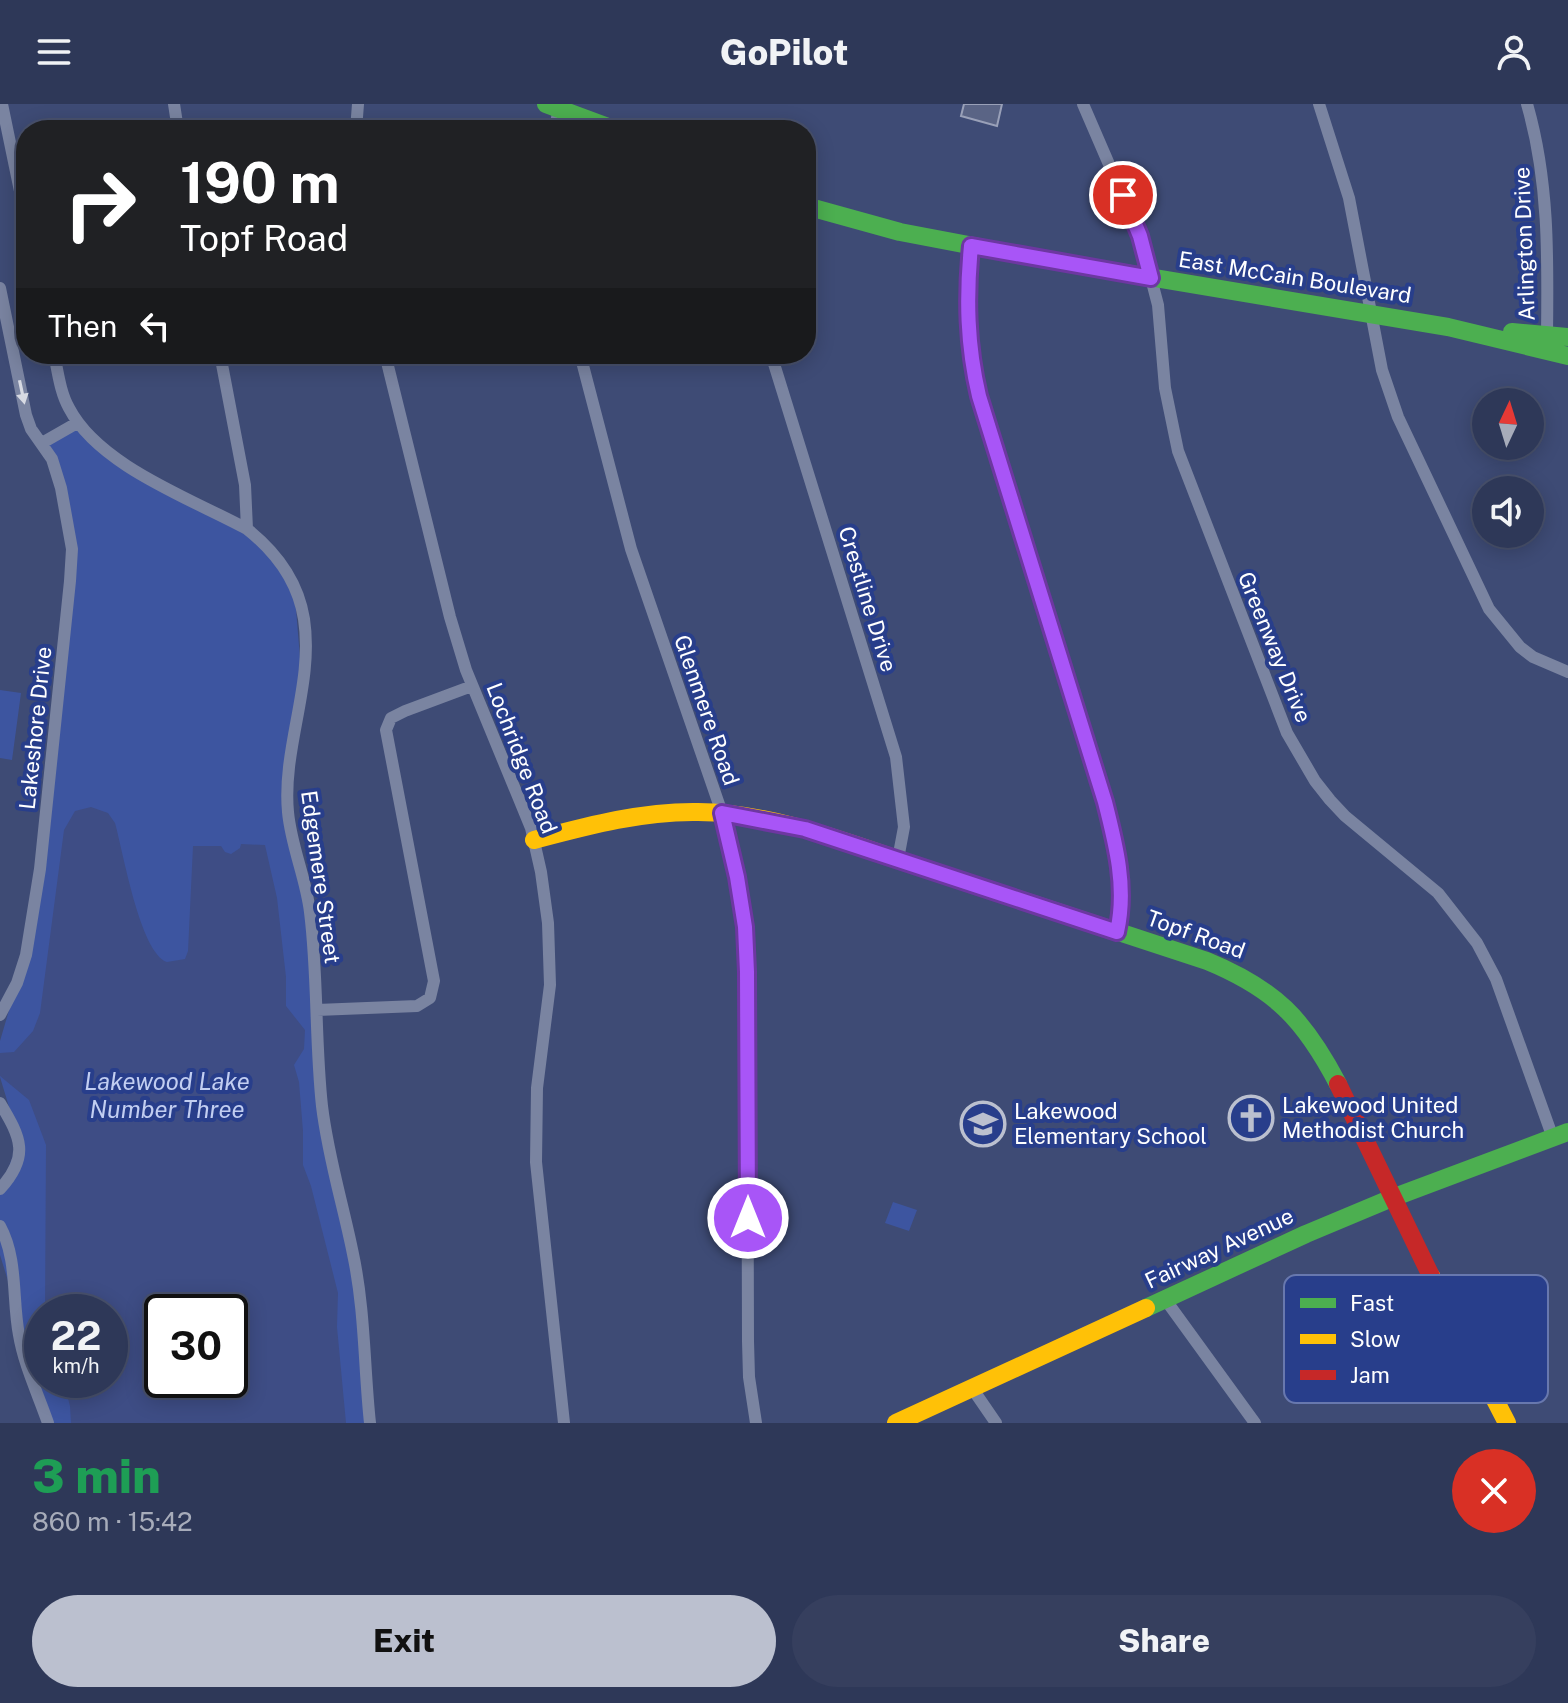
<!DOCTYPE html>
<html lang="en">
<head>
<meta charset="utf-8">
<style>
  :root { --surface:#2e3858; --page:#363f5e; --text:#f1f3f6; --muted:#a7acba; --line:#49526e; --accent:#bbc0cf }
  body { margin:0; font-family:"Public Sans",sans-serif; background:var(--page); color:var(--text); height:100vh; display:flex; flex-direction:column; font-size:30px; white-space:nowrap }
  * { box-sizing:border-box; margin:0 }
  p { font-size:26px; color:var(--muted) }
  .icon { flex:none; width:44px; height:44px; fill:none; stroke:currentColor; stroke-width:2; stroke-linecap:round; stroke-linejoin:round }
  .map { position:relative; height:1319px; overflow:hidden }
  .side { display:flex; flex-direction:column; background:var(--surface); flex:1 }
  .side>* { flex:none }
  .hud { position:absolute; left:16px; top:16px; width:800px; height:244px; border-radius:32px; box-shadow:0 4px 20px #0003,0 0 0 2px var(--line); background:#202124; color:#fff; overflow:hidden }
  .needle { width:52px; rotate:4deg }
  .controls { position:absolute; left:1472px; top:284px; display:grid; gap:16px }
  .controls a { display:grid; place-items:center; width:72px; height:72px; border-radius:50%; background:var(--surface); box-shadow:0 4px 20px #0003,0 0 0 2px var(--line); font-size:40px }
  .speed { position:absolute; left:24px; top:1190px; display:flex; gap:16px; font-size:40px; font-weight:700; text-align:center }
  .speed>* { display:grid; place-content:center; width:104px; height:104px; border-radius:50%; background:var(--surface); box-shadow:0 4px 20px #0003,0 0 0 2px var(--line); line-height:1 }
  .speed small { font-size:20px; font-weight:400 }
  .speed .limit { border:4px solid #111; border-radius:12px; background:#fff; color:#111 }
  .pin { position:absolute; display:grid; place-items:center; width:68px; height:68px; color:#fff; margin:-34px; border:4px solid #fff; border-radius:50%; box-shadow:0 2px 8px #0007 }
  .me { position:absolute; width:88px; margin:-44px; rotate:0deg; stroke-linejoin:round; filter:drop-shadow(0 0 6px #0008) }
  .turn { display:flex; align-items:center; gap:28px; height:168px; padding:0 32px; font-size:36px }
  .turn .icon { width:104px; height:104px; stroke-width:2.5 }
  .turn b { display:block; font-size:56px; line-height:68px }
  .then { display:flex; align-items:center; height:76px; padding:0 32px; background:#0003; gap:16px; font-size:30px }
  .round { display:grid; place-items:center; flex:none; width:84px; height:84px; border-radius:42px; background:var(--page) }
  .overview { display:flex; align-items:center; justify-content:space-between; height:136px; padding:0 32px }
  h1 { font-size:48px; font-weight:800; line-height:60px; color:#1e9e55 }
  .cta { display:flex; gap:16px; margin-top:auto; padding:16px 32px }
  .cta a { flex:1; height:92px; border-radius:48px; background:var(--accent); color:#111; font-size:32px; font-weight:800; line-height:92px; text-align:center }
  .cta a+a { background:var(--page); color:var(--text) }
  header { display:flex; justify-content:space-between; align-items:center; height:104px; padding:0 32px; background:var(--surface); font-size:36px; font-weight:800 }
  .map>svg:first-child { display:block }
  .green { fill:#3d55a0; fill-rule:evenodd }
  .water { fill:#3e4d85; fill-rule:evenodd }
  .building { fill:#5a6485; stroke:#99a0b8; stroke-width:2 }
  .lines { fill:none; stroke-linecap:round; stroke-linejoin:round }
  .street { stroke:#7a84a1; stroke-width:12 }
  .fast { stroke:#4caf50; stroke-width:18 }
  .slow { stroke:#ffc107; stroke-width:18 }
  .jam { stroke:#c62828; stroke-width:18 }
  .oneway { fill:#d7dae3 }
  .route-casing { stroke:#6d37a1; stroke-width:20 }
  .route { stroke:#a855f7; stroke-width:14 }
  .labels { text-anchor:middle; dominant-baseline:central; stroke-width:8; stroke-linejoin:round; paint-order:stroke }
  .street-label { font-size:22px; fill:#fff; stroke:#283e8b }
  .poi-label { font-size:22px; fill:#fff; stroke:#283e8b; text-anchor:start }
  .water-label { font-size:24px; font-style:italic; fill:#c2cef1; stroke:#283e8b }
  .key { fill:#283e8b; stroke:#6878ae; stroke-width:2 }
  .key-label { font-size:22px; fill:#fff }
</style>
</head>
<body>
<header><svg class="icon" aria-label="menu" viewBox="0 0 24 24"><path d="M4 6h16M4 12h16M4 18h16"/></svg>GoPilot<svg class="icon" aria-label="person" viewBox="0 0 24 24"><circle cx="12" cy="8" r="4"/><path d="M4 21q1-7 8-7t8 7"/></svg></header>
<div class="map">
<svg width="1568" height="1319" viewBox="0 0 1568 1319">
  <rect width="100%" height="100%" fill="#3e4b75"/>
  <!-- green -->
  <path class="green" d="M77 319 134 366 247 425 294 481 302 578 287 690 304 775 322 998 353 1150 371 1319H52L0 1151V1086L19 1036 0 973V937L17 879 46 703 72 446 61 384 42 339ZM42 1208H110V1276H42ZM162 1208H230V1276H162Z
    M0 586 21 589 12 656 0 654Z
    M893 1098 917 1106 909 1127 885 1119Z"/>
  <!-- water -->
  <path class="water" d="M91 703 108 709 115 719C123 747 140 849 167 858L185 855 188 847 193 742H221L225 748 231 750 240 744 241 740 265 741 277 794 286 873V902L305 926 304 945 294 961 299 978 303 1027V1061L311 1082 338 1189 337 1223 346 1319H71L70 1302 63 1276H110V1208H45L46 1041 29 996 0 972V949L14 948 33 927 40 909 64 726 75 707ZM162 1208H230V1276H162Z"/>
  <!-- building -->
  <path class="building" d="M964 0H1002L997 22 961 12Z"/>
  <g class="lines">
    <!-- street -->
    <path class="street" d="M2 0 26 116
      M174 0 178 26
      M1083 0 1140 132 1158 201 1165 284 1178 347 1287 629 1315 677 1330 696 1345 712 1438 789 1477 839 1496 875 1553 1034
      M1319 0 1349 94 1382 266 1398 313 1489 505 1520 543 1533 553 1568 568
      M1527 0C1549 76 1548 153 1547 231
      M356 26 358 0
      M555 26 559 2
      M971 142C966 194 967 241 979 292L1105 698C1116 741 1126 784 1117 828
      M0 184 26 311 31 325 52 355 61 384 72 445 70 477 40 765 26 851 17 879 0 911
      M54 250C58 268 60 288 69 304 99 362 192 395 247 425
      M220 250 245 381 247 425C276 448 298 477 304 515 314 580 282 644 288 708 291 742 306 774 310 808 318 872 315 938 322 1002 328 1053 343 1100 353 1150 365 1206 364 1263 370 1319
      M385 250 450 513 466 566 531 724 541 768 548 819 550 881 537 984 536 1058 564 1319
      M580 250 631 445 722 709 741 791 747 868 748 1237 749 1273 756 1319
      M771 250 896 653 904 723 898 755
      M42 339 77 319
      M317 906 417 902 430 894 434 877 386 626 391 614 405 607 472 582
      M0 999C21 1034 30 1052 0 1085
      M0 1122C18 1155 12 1195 19 1231 24 1261 38 1290 48 1319
      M1165 1195 1255 1319
      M972 1284 996 1319"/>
    <!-- fast -->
    <path class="fast" d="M546 0 616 26
      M806 102 900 128 1053 157 1448 223 1568 252
      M1512 228 1568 233
      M924 764 1207 857C1275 885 1304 915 1338 980
      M1146 1204 1306 1130 1392 1094 1568 1028"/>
    <!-- slow -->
    <path class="slow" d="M534 736C587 722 642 707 698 708 776 709 851 740 924 764
      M1431 1172 1507 1319
      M896 1319 1146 1204"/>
    <!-- jam -->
    <path class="jam" d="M1338 980 1431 1172"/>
  </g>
  <!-- one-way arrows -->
  <defs><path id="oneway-solid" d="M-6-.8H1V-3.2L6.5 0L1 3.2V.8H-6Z" transform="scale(2)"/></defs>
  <use class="oneway" href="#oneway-solid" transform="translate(22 288) rotate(78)"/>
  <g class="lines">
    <!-- route casing -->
    <g class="route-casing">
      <path id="route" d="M748 1114 747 868 745 823 737 773 722 709 805 725 1117 828C1127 784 1116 741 1105 698L979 292C967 241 966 194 971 142L1151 174 1140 132 1123 91"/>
    </g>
    <!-- route -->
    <use href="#route" class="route"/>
  </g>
  <!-- icons -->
  <defs>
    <g id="church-ring" transform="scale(2.3)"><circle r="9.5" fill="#283e8b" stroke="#bbc0cf" stroke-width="1.5"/><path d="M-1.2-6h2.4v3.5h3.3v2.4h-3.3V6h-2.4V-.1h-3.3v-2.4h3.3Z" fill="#bbc0cf"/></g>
    <g id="school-ring" transform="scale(2.3)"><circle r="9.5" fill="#283e8b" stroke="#bbc0cf" stroke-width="1.5"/><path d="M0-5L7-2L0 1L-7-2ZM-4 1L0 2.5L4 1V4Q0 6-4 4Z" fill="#bbc0cf"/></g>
  </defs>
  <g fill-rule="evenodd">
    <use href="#church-ring" x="1251" y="1014"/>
    <use href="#school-ring" x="983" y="1020"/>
  </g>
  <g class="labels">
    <!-- street labels -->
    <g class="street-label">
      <text transform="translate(1524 140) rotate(-92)">Arlington Drive</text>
      <text transform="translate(1295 173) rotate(9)">East McCain Boulevard</text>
      <text transform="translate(868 495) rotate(73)">Crestline Drive</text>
      <text transform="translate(1275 543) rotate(68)">Greenway Drive</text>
      <text transform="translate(707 606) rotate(71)">Glenmere Road</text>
      <text transform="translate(35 624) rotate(-84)">Lakeshore Drive</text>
      <text transform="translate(522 654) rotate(69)">Lochridge Road</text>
      <text transform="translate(321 773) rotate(82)">Edgemere Street</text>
      <text transform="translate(1196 830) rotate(20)">Topf Road</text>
      <text transform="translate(1219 1144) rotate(-25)">Fairway Avenue</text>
    </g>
    <!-- poi labels -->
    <g class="poi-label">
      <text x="1282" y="1001">Lakewood United<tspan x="1282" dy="25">Methodist Church</tspan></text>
      <text x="1014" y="1007">Lakewood<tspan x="1014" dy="25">Elementary School</tspan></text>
    </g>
    <!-- water labels -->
    <g class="water-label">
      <text x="167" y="977">Lakewood Lake<tspan x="167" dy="28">Number Three</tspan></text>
    </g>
  </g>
  <!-- legend -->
  <rect x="1284" y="1171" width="264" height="128" rx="12" class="key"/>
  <rect x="1300" y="1194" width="36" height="10" fill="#4caf50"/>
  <rect x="1300" y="1230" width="36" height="10" fill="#ffc107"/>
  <rect x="1300" y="1266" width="36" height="10" fill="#c62828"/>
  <g class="key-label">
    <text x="1350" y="1207">Fast</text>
    <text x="1350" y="1243">Slow</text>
    <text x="1350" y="1279">Jam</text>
  </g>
</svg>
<div class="controls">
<a><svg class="needle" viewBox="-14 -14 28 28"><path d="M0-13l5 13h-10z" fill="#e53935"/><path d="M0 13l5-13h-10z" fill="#a7acba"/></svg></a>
<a><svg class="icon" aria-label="sound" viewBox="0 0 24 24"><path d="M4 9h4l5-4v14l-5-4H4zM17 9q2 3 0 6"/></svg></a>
</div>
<div class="speed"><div>22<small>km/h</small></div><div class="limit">30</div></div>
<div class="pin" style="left:1123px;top:91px;background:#d93025"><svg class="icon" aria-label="arrive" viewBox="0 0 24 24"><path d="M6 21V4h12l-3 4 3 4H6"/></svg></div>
<svg class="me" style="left:748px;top:1114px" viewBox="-20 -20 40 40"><circle r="17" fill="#a855f7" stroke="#fff" stroke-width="3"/><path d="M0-11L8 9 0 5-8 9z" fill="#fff"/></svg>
<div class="hud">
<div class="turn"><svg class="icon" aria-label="right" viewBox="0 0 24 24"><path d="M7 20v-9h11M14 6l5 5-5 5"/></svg><div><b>190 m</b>Topf Road</div></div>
<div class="then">Then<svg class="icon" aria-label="left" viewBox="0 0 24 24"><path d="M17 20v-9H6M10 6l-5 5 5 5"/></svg></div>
</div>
</div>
<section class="side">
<div class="overview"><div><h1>3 min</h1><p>860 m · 15:42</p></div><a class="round" style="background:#d93025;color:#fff"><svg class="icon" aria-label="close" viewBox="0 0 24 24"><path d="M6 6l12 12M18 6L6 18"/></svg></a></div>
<div class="cta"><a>Exit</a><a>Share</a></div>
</section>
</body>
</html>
